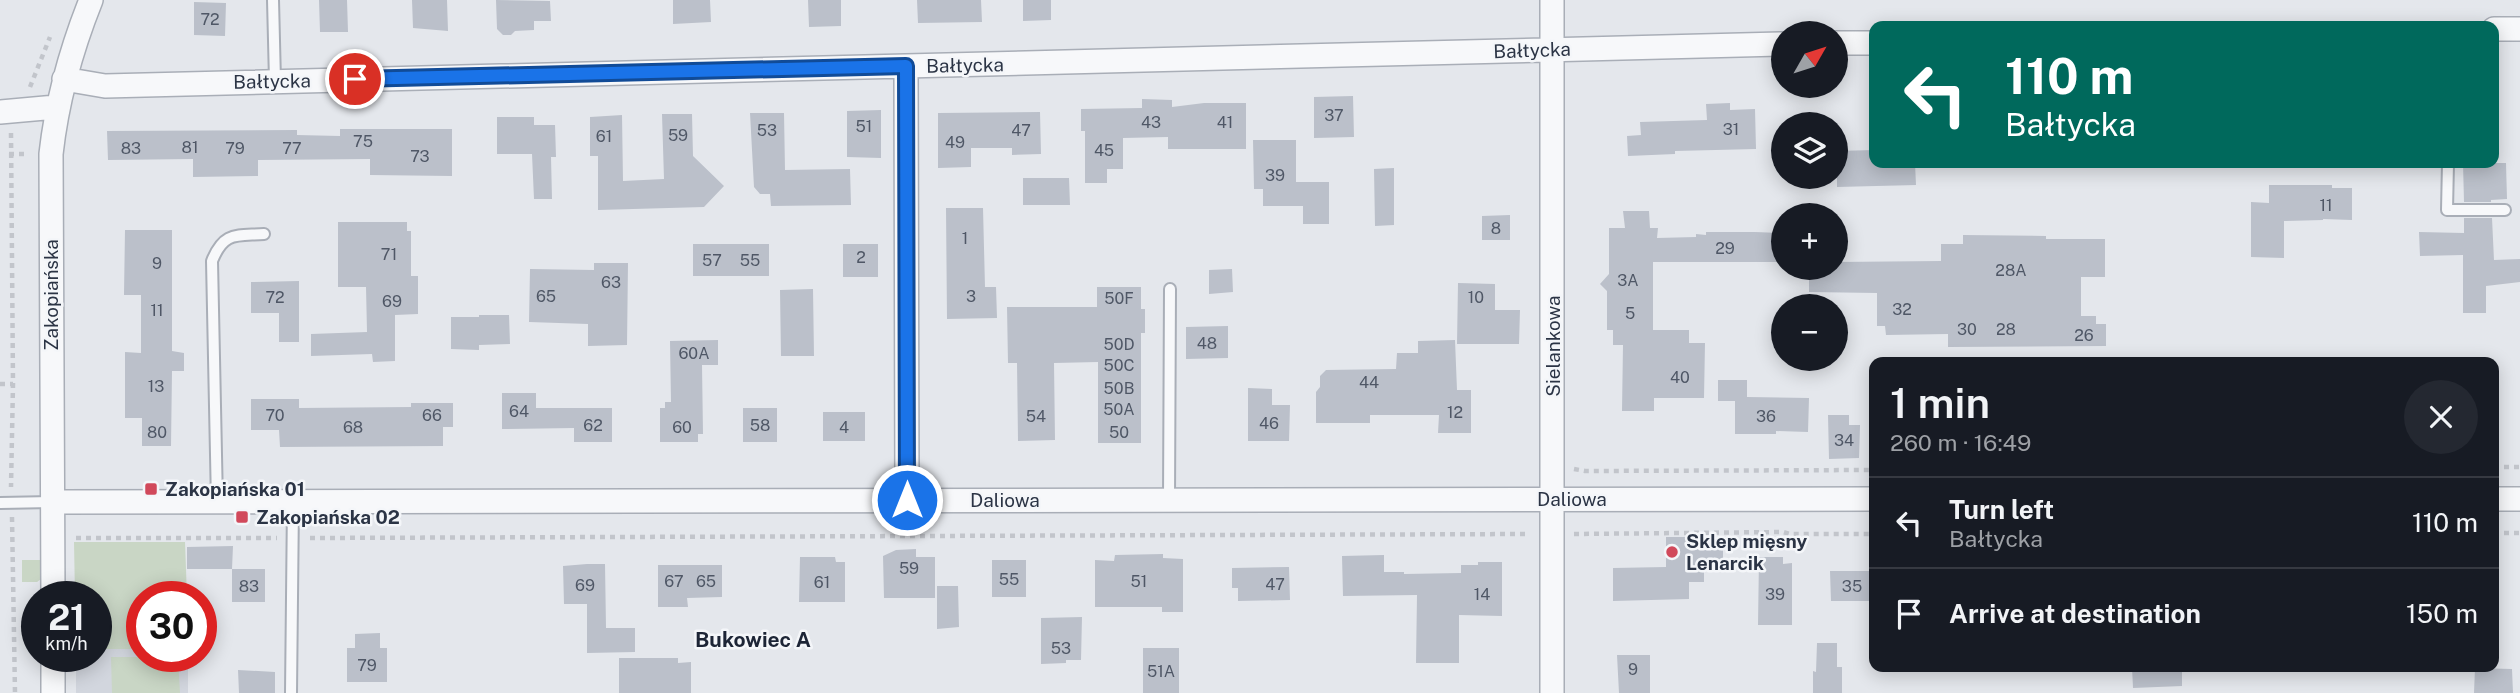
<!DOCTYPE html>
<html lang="en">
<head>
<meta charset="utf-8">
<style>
  :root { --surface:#171b24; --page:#242831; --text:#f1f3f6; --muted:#9ea1a6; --line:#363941 }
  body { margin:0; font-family:"Public Sans",sans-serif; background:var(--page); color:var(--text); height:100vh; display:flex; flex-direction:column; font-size:26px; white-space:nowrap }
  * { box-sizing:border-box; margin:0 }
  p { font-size:23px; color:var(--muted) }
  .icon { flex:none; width:38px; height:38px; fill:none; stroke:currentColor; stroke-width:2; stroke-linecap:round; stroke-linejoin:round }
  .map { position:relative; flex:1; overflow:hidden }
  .sheet { position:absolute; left:1869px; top:357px; width:630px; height:315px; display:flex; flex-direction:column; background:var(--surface); border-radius:14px; box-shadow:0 4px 18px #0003 }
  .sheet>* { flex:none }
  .hud { position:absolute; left:1869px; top:21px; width:630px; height:147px; border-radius:14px; box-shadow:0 4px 18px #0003; background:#00695c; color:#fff; overflow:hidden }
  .needle { width:46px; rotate:51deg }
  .fabs { position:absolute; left:1771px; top:21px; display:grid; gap:14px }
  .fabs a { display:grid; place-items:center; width:77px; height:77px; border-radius:50%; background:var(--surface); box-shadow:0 4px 18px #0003; font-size:35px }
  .speed { position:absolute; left:21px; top:581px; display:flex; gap:14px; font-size:35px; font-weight:700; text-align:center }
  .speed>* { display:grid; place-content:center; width:91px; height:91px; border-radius:50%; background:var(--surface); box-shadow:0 4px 18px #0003; line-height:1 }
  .speed small { font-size:18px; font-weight:400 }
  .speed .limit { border:10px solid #d22; background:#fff; color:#111 }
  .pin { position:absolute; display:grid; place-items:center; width:60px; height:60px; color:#fff; margin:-30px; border:4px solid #fff; border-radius:50%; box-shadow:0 2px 7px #0007 }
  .me { position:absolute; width:77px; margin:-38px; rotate:0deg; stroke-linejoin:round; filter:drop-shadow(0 0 5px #0008) }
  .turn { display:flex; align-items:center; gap:24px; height:147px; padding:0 21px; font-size:32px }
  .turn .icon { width:91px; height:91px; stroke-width:2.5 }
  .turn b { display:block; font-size:49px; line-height:60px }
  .round { display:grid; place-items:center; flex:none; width:74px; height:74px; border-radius:37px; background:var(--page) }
  .summary { display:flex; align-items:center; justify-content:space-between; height:119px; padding:0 21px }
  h1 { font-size:42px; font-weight:600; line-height:52px }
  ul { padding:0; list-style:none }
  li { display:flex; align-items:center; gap:21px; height:91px; padding:0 21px; border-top:2px solid var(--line) }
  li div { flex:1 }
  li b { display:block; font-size:26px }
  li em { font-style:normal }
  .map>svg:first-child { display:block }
  .built { fill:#d2d6de }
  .green { fill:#c9d6c5 }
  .building { fill:#bbc0ca }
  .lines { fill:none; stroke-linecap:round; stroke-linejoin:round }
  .lane-casing { stroke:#a9aeb7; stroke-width:14 }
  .street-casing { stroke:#a9aeb7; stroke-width:26 }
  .path { stroke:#c2c5cb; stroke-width:4.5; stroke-dasharray:5 5; stroke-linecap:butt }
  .lane { stroke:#f7f8fa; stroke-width:10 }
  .street { stroke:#f7f8fa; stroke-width:23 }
  .route-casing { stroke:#114b97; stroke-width:18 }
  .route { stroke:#1a73e8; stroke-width:12 }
  .poi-dot { fill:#d1495b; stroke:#f4f6f9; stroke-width:2.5 }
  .labels { text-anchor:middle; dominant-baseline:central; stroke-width:5; stroke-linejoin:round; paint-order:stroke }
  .number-label { font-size:16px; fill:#4f5766 }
  .street-label { font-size:19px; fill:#2b3445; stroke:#f4f6f9 }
  .poi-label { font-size:19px; font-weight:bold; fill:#2b3445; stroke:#f4f6f9; text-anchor:start }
  .neighbourhood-label { font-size:21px; font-weight:bold; fill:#1d2536; stroke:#f4f6f9 }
</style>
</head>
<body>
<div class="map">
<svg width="2520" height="693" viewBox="0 0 2520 693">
  <rect width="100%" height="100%" fill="#e4e7ec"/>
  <!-- built -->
  <path class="built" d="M96 649H142V656H188V693H76V656H96Z"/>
  <!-- green -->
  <path class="green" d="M74 542H185L187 597H142V649H96V597H75Z
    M22 560H40L41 579 37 582H22Z
    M111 657H178L180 693H112Z"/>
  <!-- building -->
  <path class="building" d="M319 0H347L348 32H320Z
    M412 0H447L448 31 413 28Z
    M496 0 550 1 551 21H534V30L515 31 511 35H503L497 29Z
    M673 0H710L711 22 673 24Z
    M808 0H841V26L809 27Z
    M917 0H981L982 22 918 23Z
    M1023 0H1051V20L1023 21Z
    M194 2 226 3 225 36 194 35Z
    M1353 96 1354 137 1314 138V97Z
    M1142 99 1172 100V107L1204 103H1246V149H1168V137L1123 138V169H1107V183H1085V131H1081V109L1142 108Z
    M1730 103V110L1755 109 1756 149 1675 151V154L1628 156 1627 136 1641 135 1640 122 1707 120 1706 104Z
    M881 110V158L847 157V111Z
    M1040 112 1041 154 1012 155V148H971V167L938 168V113Z
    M750 113H784L785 170 850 169 851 205 771 206 770 194H760L754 187Z
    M662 114H692L693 156 724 186 704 207 598 210V156H590V117L622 115 623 181 664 179Z
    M497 117H534V125H555L556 157H551L552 199H534L532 154H497Z
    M340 129H452V176L370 175V159L258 160V176L193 177V159L108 160 107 131 297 130V135L340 136Z
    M1253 140H1296V182H1329V224H1303V206H1263V189H1254Z
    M1874 150V163H1915L1916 185 1837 187V151Z
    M2463 163H2506L2507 199 2491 200V202H2464Z
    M1394 168V225L1375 226 1374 169Z
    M1023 178H1069L1070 205H1023Z
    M2269 185H2332V188H2352V220L2323 219V220L2284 221V258L2251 257V202L2269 203Z
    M946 208H983L985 287H996L997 318 947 319Z
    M1623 211H1649L1650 228H1658L1657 238 1696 237V234L1706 235V232H1755L1781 233V238H1783V262H1653V330H1689V343H1705L1704 398H1654V411H1622L1623 345H1613V330H1607V291L1600 284 1609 274V228H1625Z
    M1510 215V240H1482V216Z
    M2464 218H2492L2494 260 2520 259V282L2486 286V313H2463V255L2420 256 2419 232 2464 233Z
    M338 222H407V231H411V276H418V314L395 315V361L373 362 372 354 311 356V334L367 332 366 287H338Z
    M125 230H172V351L184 353V371H172L171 446H142V418H125V352L141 353V295H124Z
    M1963 235 2046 236V239H2105V277H2081V316H2096V324H2106V346L1948 347V334L1886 335 1885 326H1877V293L1809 292V268H1836V262L1941 261V244H1963Z
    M693 244H769V276H693Z
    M843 244H878V277H843Z
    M594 263H628L627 345 588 346V324L529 322 530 269 594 270Z
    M1232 269 1233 292 1209 294V270Z
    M299 281V342H279V313H251V282Z
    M1458 283 1495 284V310H1520L1519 344H1457Z
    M1097 287H1141V309H1145V333H1141V443H1098V362L1054 363 1055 440 1018 441 1017 363H1008L1007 307H1097Z
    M813 289 814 356H781L780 290Z
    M479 315H509L510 344 479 345V350L451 349V317H479Z
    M1228 326V358L1186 359V327Z
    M718 340V365H702L703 434H698V442H660V408H665V402H671L670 341Z
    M1455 340 1457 390H1471V433H1438L1439 415H1370V423H1316V392L1320 387V376L1326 370 1396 369 1397 353H1418V341Z
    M1718 380H1747V397L1809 398 1808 432 1776 431V434H1735V401H1718Z
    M1248 388 1272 389V405H1290L1289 441H1248Z
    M502 393H536V408H612V442H574V428L502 429Z
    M251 399H299V408L411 407V403H453V427H443V446L280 447 279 430H251Z
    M743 408H777V442H743Z
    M823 412H865V441H823Z
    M1828 415H1849V425H1860L1859 458 1829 459Z
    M1666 537H1689V546H1723V571H1704V582H1689V599L1613 601V568L1666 567Z
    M233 546 232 569H187V547Z
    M916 549V557H935V598H884L883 556 896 550Z
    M1163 554V558L1183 559V612H1162V607H1095V560L1114 561 1115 555Z
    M1384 555V572H1404V574L1461 573V565H1478V562H1502V616L1459 615V663H1416L1417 595 1343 596 1342 556Z
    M800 557H835L836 562H845V602H799Z
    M1759 557H1783V564L1792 563V625H1758Z
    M992 560H1026V597H992Z
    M587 564H605L606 628H635V652L587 653V604H564L563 566Z
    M658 565H722V597L687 598 688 607H658Z
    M1289 567 1290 600 1238 601V588H1232V568Z
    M232 569H265V602H232Z
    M1830 571H1874V601H1831Z
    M937 586H958L959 627 937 629Z
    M1082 617 1081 660H1066V663L1041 664V618Z
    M380 633V648H387V682H347V648H355V634Z
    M1817 643H1837V667H1842V693H1813V671L1816 672Z
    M1143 648H1179V693H1143Z
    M1617 655H1650V693H1619Z
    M619 658H678V663L691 662V693H619Z
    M2132 667H2182V686L2133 688Z
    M2475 668 2512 669 2513 693H2474Z
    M238 670 275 672V693H239Z"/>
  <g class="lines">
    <!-- lane casing -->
    <g class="lane-casing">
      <path id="lane" d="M273 0 275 81
        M2448 163 2447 210H2505
        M1169 499 1170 289
        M0 503 52 502
        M217 503 212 261C224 231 236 236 264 234
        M291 693 293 502"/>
    </g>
    <!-- street casing -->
    <g class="street-casing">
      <path id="street" d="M2494 29H2520
        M1836 43H1874
        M906 66 907 500
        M64 79 105 86 1783 44
        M0 112 56 107
        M2494 499H2520
        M52 502 1874 499
        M53 597 51 154C57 100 71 50 91 0
        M53 656V693
        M1552 693V0"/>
    </g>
    <!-- path -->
    <path class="path" d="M30 87 50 37
      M11 133 13 384 11 487
      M9 154H28
      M0 384H13
      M2494 467H2520
      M1574 469 1585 471 1874 470
      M12 517 15 693
      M2494 533H2520
      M1574 534 1783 532 1790 534H1874
      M76 538H277
      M310 538 1530 534"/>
    <!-- lane -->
    <use href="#lane" class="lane"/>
    <!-- street -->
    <use href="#street" class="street"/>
  </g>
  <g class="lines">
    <!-- route casing -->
    <g class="route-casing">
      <path id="route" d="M355 79 906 66 907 500"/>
    </g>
    <!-- route -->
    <use href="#route" class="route"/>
  </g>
  <!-- markers -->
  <g class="poi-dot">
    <rect x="144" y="482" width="14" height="14" rx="3.5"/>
    <rect x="235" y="510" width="14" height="14" rx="3.5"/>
    <circle cx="1672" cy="552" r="7"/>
  </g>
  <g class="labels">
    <!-- number labels -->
    <g class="number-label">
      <text x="210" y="19">72</text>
      <text x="1334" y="115">37</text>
      <text x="1151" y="122">43</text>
      <text x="1225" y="122">41</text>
      <text x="864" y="126">51</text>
      <text x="1731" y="129">31</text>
      <text x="767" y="130">53</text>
      <text x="1021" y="130">47</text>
      <text x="678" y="135">59</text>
      <text x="604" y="136">61</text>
      <text x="363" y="141">75</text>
      <text x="955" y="142">49</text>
      <text x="190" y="147">81</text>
      <text x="131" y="148">83</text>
      <text x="235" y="148">79</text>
      <text x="292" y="148">77</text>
      <text x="1104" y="150">45</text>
      <text x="420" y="156">73</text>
      <text x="1275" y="175">39</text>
      <text x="2326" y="205">11</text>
      <text x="1496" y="228">8</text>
      <text x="965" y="238">1</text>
      <text x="1725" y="248">29</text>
      <text x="389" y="254">71</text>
      <text x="861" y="257">2</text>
      <text x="712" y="260">57</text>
      <text x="750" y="260">55</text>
      <text x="157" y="263">9</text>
      <text x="2011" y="270">28A</text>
      <text x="1628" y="280">3A</text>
      <text x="611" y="282">63</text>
      <text x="546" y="296">65</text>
      <text x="971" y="296">3</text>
      <text x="275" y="297">72</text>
      <text x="1476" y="297">10</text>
      <text x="1119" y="298">50F</text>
      <text x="392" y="301">69</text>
      <text x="1902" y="309">32</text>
      <text x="157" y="310">11</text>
      <text x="1630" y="313">5</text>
      <text x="1967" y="329">30</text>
      <text x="2006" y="329">28</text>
      <text x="2084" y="335">26</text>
      <text x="1207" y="343">48</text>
      <text x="1119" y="344">50D</text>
      <text x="694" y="353">60A</text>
      <text x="1119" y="365">50C</text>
      <text x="1680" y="377">40</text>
      <text x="1369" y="382">44</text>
      <text x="156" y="386">13</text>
      <text x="1119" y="388">50B</text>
      <text x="1119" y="409">50A</text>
      <text x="519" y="411">64</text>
      <text x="1455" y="412">12</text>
      <text x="275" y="415">70</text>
      <text x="432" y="415">66</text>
      <text x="1036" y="416">54</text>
      <text x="1766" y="416">36</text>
      <text x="1269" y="423">46</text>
      <text x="593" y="425">62</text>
      <text x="760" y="425">58</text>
      <text x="353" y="427">68</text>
      <text x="682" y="427">60</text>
      <text x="844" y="427">4</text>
      <text x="157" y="432">80</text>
      <text x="1119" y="432">50</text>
      <text x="1844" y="440">34</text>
      <text x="909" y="568">59</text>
      <text x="1009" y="579">55</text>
      <text x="674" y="581">67</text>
      <text x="706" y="581">65</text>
      <text x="1139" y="581">51</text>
      <text x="822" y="582">61</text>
      <text x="1275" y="584">47</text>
      <text x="585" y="585">69</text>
      <text x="249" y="586">83</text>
      <text x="1852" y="586">35</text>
      <text x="1482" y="594">14</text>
      <text x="1775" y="594">39</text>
      <text x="1061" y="648">53</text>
      <text x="367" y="665">79</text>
      <text x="1633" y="669">9</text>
      <text x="1161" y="671">51A</text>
    </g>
    <!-- street labels -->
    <g class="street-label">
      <text transform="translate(1532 50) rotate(-2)">Bałtycka</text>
      <text transform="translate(965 65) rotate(-1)">Bałtycka</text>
      <text transform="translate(272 81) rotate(-1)">Bałtycka</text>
      <text transform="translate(51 295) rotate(-90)">Zakopiańska</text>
      <text transform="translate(1553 346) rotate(-90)">Sielankowa</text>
      <text x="1572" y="499">Daliowa</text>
      <text x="1005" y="500">Daliowa</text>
    </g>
    <!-- poi labels -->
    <g class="poi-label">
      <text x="165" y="489">Zakopiańska 01</text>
      <text x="256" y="517">Zakopiańska 02</text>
      <text x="1686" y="541">Sklep mięsny<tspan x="1686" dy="22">Lenarcik</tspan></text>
    </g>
    <!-- neighbourhood labels -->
    <g class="neighbourhood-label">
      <text x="753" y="639">Bukowiec A</text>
    </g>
  </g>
</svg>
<div class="fabs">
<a><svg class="needle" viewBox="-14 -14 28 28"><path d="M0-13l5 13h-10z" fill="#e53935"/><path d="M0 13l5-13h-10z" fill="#9ea1a6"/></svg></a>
<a><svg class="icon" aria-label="layers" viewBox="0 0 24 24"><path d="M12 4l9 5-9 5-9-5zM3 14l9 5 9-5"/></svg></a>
<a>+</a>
<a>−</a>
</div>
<div class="speed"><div>21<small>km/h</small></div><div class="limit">30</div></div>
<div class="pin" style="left:355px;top:79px;background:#d93025"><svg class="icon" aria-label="arrive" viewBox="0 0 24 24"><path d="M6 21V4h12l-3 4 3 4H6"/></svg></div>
<svg class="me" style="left:907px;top:500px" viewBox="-20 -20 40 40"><circle r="17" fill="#1a73e8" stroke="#fff" stroke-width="3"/><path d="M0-11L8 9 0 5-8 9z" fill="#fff"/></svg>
<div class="hud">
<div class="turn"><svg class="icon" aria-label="left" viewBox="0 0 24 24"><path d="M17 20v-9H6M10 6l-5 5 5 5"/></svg><div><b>110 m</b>Bałtycka</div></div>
</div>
<section class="sheet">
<div class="summary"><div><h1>1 min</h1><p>260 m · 16:49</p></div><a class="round"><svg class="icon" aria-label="close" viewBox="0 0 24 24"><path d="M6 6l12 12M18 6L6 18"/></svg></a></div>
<ul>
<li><svg class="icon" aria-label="left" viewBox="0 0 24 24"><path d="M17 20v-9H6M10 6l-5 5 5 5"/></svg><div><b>Turn left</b><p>Bałtycka</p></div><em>110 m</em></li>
<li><svg class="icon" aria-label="arrive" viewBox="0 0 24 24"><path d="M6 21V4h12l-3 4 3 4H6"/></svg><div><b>Arrive at destination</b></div><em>150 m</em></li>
</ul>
</section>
</div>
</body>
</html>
